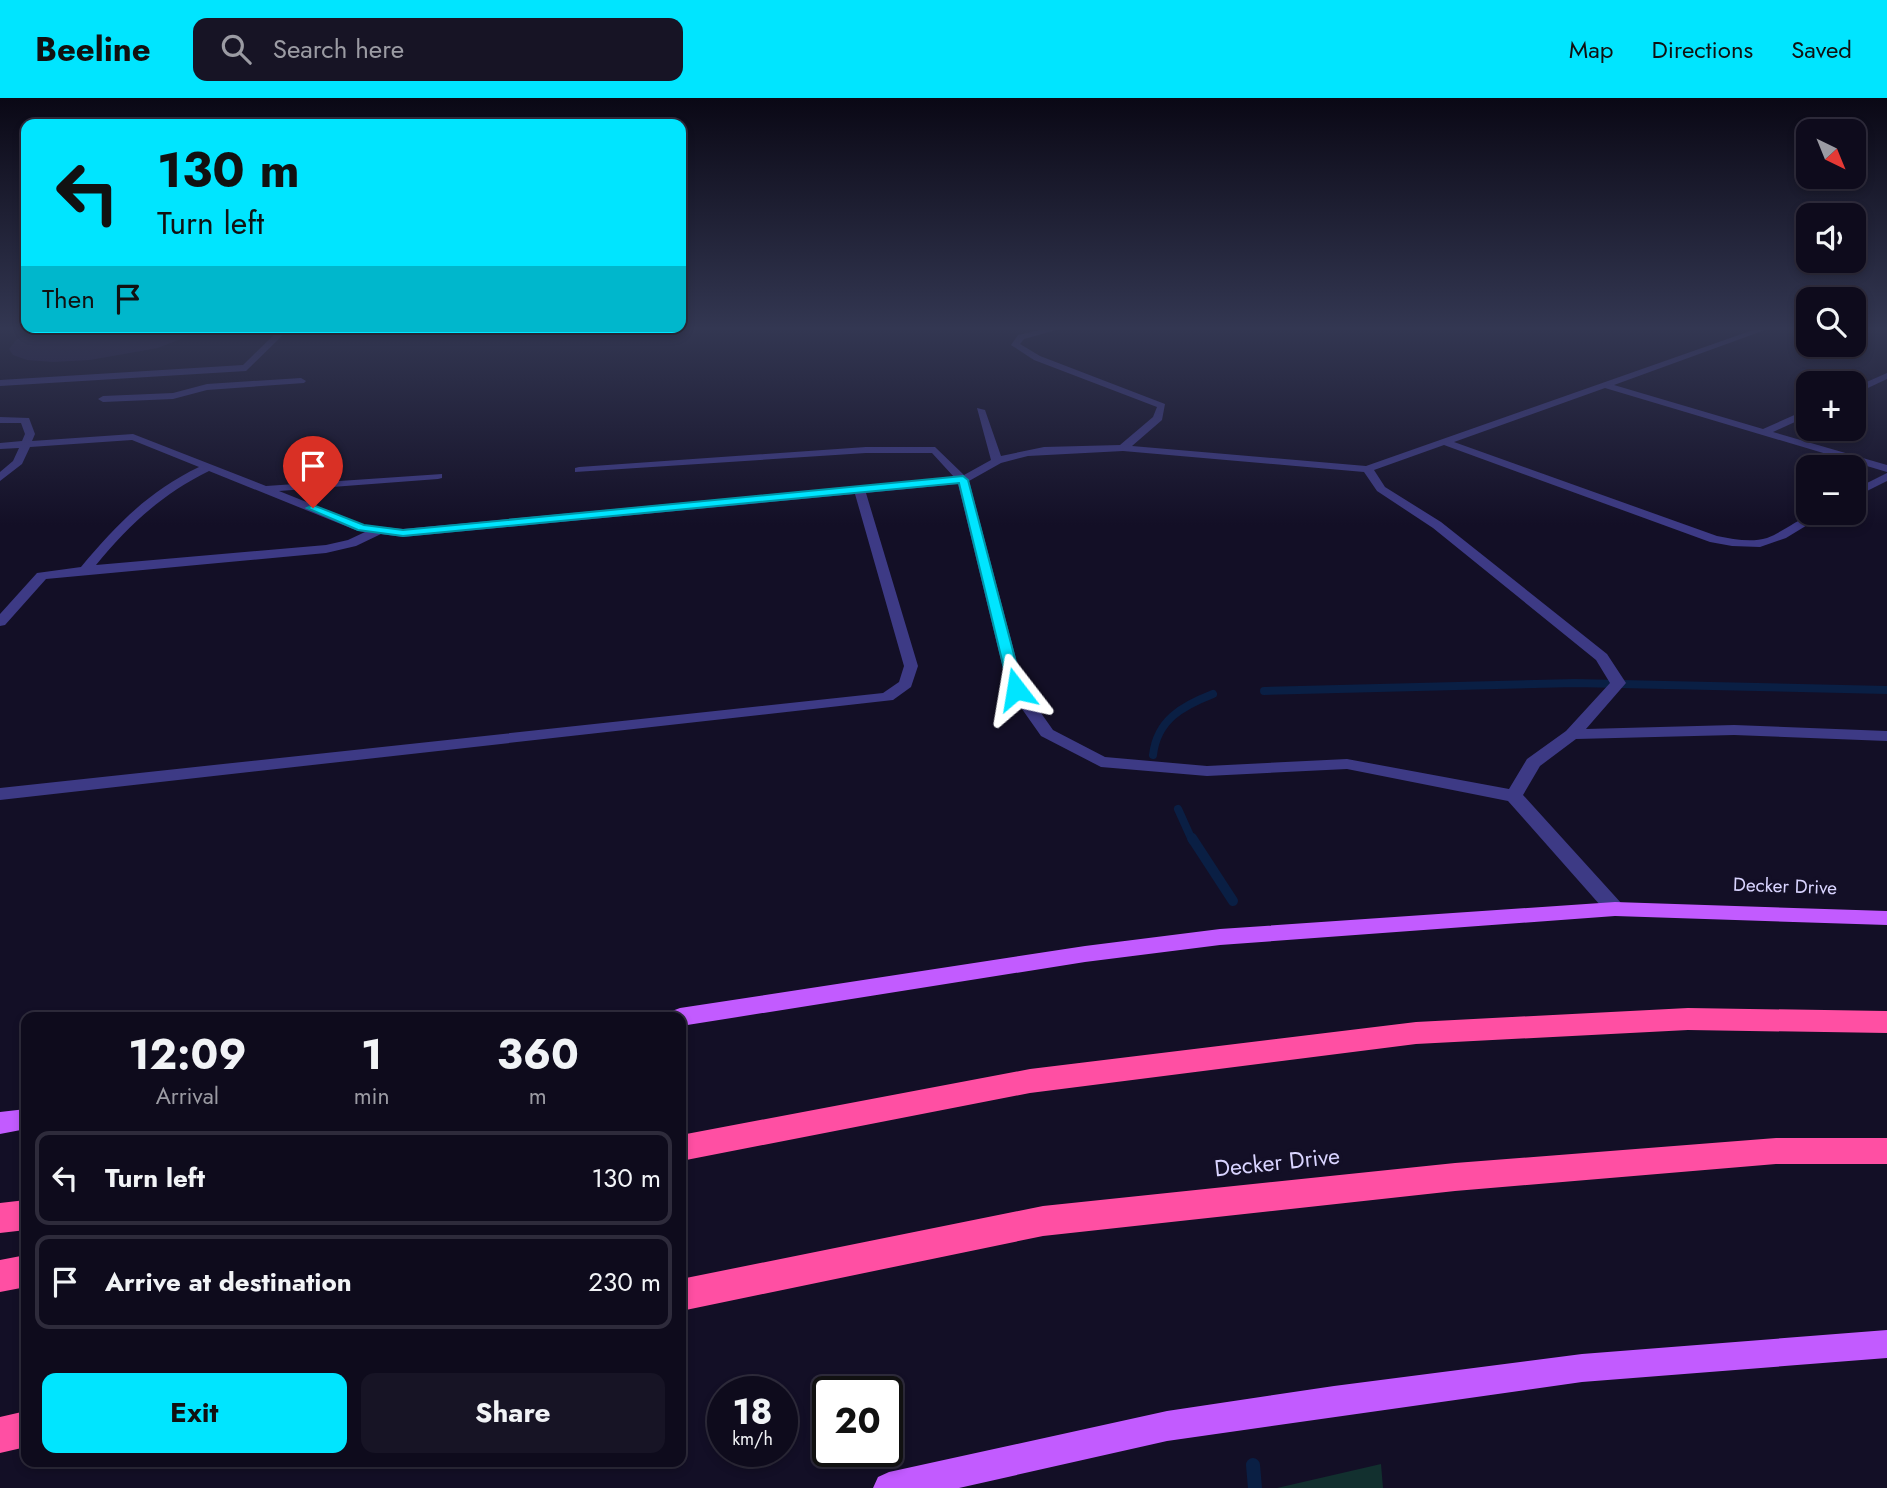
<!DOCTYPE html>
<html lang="en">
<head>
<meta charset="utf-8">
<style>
  :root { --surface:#0e0b1c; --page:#171425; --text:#f1f3f6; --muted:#9b9ba3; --line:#2e2b3b; --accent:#00e5ff }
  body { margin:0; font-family:Jost,sans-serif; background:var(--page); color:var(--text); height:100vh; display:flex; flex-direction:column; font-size:26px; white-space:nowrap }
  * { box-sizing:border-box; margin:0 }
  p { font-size:23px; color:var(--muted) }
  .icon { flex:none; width:38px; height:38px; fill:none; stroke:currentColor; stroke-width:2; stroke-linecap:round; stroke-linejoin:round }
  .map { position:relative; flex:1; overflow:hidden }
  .details { position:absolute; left:21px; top:914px; width:665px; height:455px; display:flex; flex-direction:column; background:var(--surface); border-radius:14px; box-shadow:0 4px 10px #0003,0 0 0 2px var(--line) }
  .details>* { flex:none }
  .banner { position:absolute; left:21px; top:21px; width:665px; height:214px; border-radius:14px; box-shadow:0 4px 10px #0003,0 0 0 2px var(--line); background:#00e5ff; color:#111; overflow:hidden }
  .needle { width:46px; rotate:137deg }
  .fabs { position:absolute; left:1796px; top:21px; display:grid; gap:14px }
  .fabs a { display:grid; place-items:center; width:70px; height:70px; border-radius:14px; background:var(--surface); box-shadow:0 4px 10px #0003,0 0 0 2px var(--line); font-size:35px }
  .speed { position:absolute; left:707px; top:1278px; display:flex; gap:14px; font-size:35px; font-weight:700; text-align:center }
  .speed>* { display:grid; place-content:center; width:91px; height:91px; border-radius:50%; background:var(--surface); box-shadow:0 4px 10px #0003,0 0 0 2px var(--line); line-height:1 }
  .speed small { font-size:18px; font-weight:400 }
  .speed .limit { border:4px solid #111; border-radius:10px; background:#fff; color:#111 }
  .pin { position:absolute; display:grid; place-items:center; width:60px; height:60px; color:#fff; margin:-72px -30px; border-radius:50% 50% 50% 0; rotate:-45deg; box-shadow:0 0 7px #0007 }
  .pin .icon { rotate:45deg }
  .me { position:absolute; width:77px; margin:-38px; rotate:346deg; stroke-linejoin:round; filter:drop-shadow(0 0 5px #0008) }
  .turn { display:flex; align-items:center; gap:24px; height:147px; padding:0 21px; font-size:32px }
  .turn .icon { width:91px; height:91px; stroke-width:2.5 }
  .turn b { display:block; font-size:49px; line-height:60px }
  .then { display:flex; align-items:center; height:66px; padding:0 21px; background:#0003; gap:14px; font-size:26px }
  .eta { display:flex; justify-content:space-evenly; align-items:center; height:119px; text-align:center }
  .eta b { font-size:42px; font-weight:700; line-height:49px }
  .button { display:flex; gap:14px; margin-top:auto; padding:14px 21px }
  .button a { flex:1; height:80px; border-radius:14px; background:var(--accent); color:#111; font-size:28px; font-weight:700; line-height:80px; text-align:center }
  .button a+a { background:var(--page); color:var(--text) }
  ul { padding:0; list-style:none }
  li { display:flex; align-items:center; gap:21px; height:94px; margin:0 14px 10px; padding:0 7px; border:4px solid var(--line); border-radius:14px }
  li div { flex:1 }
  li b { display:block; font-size:26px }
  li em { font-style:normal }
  header { display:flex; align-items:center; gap:42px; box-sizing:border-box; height:98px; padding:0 35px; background:var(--accent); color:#111 }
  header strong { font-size:33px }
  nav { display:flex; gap:38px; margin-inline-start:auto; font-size:24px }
  .search { width:490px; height:63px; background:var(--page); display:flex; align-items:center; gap:18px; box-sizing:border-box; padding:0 24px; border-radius:14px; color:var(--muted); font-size:26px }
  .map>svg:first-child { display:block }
  .green { fill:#12302f }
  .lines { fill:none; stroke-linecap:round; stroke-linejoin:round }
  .stream-far2 { stroke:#0a1f44; stroke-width:8 }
  .stream-far1 { stroke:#0a1f44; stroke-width:10 }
  .stream { stroke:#0a1f44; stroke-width:14 }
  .building { fill:#241b47 }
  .minor { fill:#3d3a85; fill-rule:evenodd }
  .major { fill:#c25bff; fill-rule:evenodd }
  .highway { fill:#ff4fa3; fill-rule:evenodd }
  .route { fill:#00e5ff; stroke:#0095a6; stroke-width:2 }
  .labels { text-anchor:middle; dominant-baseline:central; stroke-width:7; stroke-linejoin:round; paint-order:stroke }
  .street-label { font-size:19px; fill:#d9d4ff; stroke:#130f26 }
  .near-street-label { font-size:23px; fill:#d9d4ff; stroke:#130f26 }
</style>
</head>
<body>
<header>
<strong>Beeline</strong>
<div class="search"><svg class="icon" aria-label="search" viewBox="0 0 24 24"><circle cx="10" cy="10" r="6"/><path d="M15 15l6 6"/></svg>Search here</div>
<nav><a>Map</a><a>Directions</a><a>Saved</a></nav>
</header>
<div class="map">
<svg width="1887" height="1390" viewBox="0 0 1887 1390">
  <rect width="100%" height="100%" fill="#130f26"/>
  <!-- green -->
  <path class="green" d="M1381 1366 1383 1390H1277Z"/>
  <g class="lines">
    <!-- stream-far2 -->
    <path class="stream-far2" d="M1264 593 1575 585 1887 592
      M1153 657C1157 622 1182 608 1213 596
      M1178 711 1192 742"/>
    <!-- stream-far1 -->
    <path class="stream-far1" d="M1192 740 1233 803"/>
    <!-- stream -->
    <path class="stream" d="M1253 1367 1255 1390"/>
  </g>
  <!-- building -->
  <path class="building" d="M38 232H203L158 250 90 262 53 264 27 262 13 257 9 251 16 242Z"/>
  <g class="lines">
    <!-- minor -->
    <path class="minor" d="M279 232H288L246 273 0 288V282L243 267Z
      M1040 232H1056L1024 241 1020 246 1040 258 1165 306 1162 322 1132 348 1366 368 1753 232H1765L1614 287 1763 331 1808 311V318L1773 334 1887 367V374L1605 290 1454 344 1717 438C1733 441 1751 445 1767 440 1788 432 1804 414 1827 415L1786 440 1760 449 1732 448 1710 444 1444 347 1374 372 1385 389 1441 424 1607 556 1626 585 1586 631 1734 627 1887 633V643L1734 637 1576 641 1540 668 1523 697 1622 806 1625 811 1622 816 1615 818 1608 816 1508 703 1347 671 1207 678 1101 669 1041 638 1008 591 958 386 866 395 918 568 911 589 893 602 0 702V690L883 595 899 584 904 568 855 396 403 439 381 436 356 448 326 455 46 481 5 527 0 528V516L37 475 81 469C116 427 149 393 199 369L132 342 30 349 22 366 0 383V374L13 363 19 350 0 351V345L22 343 25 336 21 325H0V319L29 320 35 336 32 343 133 336 266 388 442 376V380L438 381 279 393 364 427 403 431 954 379 932 355H866L575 374V370L579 369 866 349H935L964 377 991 362 977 310 985 312 1001 358 1044 349 1120 347 1153 319 1157 309 1034 262 1011 247 1018 237ZM1123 353 1364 374 1377 393 1433 430 1596 562 1610 585 1566 633 1527 661 1509 691 1347 661 1207 668 1105 659 1053 632 1024 591 969 383 1001 365 1028 358ZM209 373 358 433 365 434 348 442 326 447 96 467C129 427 162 396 209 373Z
      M1887 275V281L1853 297V290Z
      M301 280 306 283 304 285 207 292 173 301 103 304 98 301 103 298 173 295 207 286Z
      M1887 375V383L1853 400V392Z"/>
    <!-- major -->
    <path class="major" d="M1615 804 1887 813V827L1615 818 1220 847 1085 864 681 928V919H669L672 913 680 910 1085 848 1220 831Z
      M26 1011V1031L0 1036V1014Z
      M1887 1232V1260L1582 1284 1167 1343 959 1390H873L878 1379 889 1374 1167 1313 1334 1288 1582 1256Z"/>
    <!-- highway -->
    <path class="highway" d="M1688 910 1887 913V935L1688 932 1416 946 1030 995 681 1063V1037L1030 971 1416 924Z
      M1776 1040H1887V1066H1776L1455 1093 1043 1138 681 1213V1181L1043 1108 1455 1065Z
      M26 1102V1132L0 1135V1105Z
      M26 1157V1189L0 1194V1162Z
      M26 1313V1349L0 1355V1319Z"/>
  </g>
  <!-- sky -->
  <linearGradient id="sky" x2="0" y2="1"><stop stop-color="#0a0815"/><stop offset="0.54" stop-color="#333752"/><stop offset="1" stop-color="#333752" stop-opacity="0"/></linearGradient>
  <rect width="1887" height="427" fill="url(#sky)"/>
  <!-- route -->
  <path class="route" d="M963 378 968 382 1023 591 1021 594H1011L1009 591 959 385 403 438 358 432 307 410 313 407 364 427 403 432Z"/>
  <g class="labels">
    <!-- street labels -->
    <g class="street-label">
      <text transform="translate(1785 788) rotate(2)">Decker Drive</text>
    </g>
    <!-- near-street labels -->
    <g class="near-street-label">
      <text transform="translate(1277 1064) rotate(-6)">Decker Drive</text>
    </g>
  </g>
</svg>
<div class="fabs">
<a><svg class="needle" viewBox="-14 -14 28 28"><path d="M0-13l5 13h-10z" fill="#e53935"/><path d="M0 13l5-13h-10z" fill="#9b9ba3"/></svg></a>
<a><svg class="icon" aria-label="sound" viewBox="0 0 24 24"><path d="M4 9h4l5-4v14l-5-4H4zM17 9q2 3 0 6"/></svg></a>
<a><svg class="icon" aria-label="search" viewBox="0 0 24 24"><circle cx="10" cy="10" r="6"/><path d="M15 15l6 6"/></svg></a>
<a>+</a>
<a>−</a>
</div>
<div class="speed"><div>18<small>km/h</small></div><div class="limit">20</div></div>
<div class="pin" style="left:313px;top:410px;background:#d93025"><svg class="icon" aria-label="arrive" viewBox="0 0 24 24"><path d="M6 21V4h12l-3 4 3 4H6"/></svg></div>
<svg class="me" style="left:1016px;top:591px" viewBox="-20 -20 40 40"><path d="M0-17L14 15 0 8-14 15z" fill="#00e5ff" stroke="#fff" stroke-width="4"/></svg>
<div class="banner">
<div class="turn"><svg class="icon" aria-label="left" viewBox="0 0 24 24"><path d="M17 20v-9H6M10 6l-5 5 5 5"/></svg><div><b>130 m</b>Turn left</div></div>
<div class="then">Then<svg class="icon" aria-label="arrive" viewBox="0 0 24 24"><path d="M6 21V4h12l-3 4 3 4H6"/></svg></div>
</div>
<section class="details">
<div class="eta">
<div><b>12:09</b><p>Arrival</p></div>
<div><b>1</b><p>min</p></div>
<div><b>360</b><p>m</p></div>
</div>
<ul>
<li><svg class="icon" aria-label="left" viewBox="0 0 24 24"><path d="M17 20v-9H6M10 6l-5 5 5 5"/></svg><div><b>Turn left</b></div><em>130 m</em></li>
<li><svg class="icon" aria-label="arrive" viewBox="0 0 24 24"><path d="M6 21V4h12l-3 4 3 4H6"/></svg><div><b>Arrive at destination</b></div><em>230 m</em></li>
</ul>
<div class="button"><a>Exit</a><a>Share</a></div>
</section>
</div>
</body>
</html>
